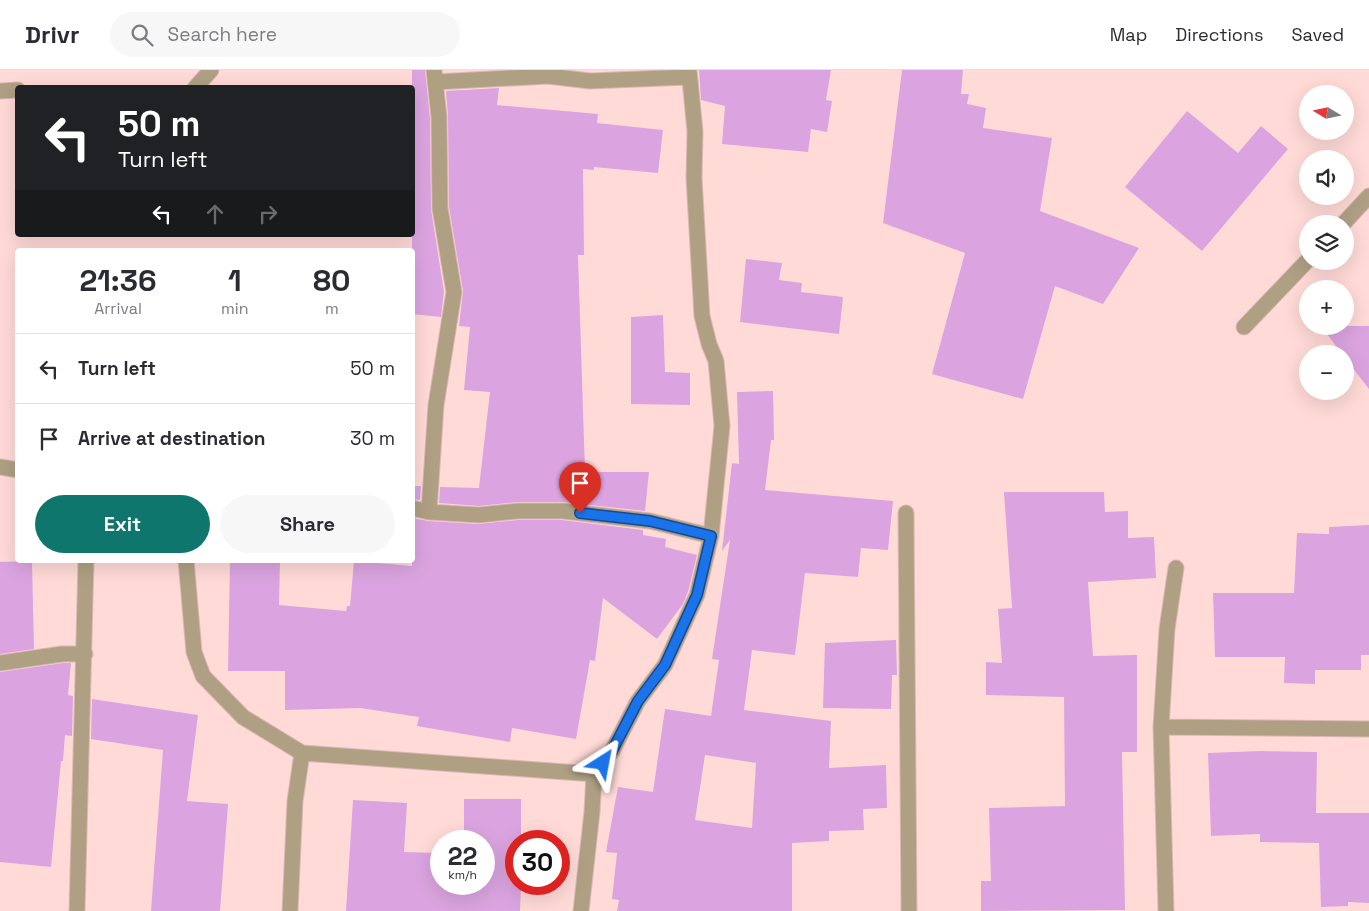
<!DOCTYPE html>
<html lang="en">
<head>
<meta charset="utf-8">
<style>
  :root { --surface:#fff; --page:#f7f7f7; --text:#2b2b33; --muted:#7c7c81; --line:#e1e1e2; --accent:#0f766e }
  body { margin:0; font-family:"Space Grotesk",sans-serif; background:var(--page); color:var(--text); height:100vh; display:flex; flex-direction:column; font-size:19px; white-space:nowrap }
  * { box-sizing:border-box; margin:0 }
  p { font-size:16px; color:var(--muted) }
  .icon { flex:none; width:28px; height:28px; fill:none; stroke:currentColor; stroke-width:2; stroke-linecap:round; stroke-linejoin:round }
  .map { position:relative; flex:1; overflow:hidden }
  .drawer { position:absolute; left:15px; top:178px; width:400px; height:315px; display:flex; flex-direction:column; background:var(--surface); border-radius:5px; box-shadow:0 5px 20px #0002 }
  .drawer>* { flex:none }
  .banner { position:absolute; left:15px; top:15px; width:400px; height:152px; border-radius:5px; box-shadow:0 5px 20px #0002; background:#202124; color:#fff; overflow:hidden }
  .needle { width:32px; rotate:280deg }
  .controls { position:absolute; left:1299px; top:15px; display:grid; gap:10px }
  .controls a { display:grid; place-items:center; width:55px; height:55px; border-radius:50%; background:var(--surface); box-shadow:0 5px 20px #0002; font-size:25px }
  .speed { position:absolute; left:430px; top:760px; display:flex; gap:10px; font-size:25px; font-weight:700; text-align:center }
  .speed>* { display:grid; place-content:center; width:65px; height:65px; border-radius:50%; background:var(--surface); box-shadow:0 5px 20px #0002; line-height:1 }
  .speed small { font-size:12px; font-weight:400 }
  .speed .limit { border:8px solid #d22; background:#fff; color:#111 }
  .pin { position:absolute; display:grid; place-items:center; width:42px; height:42px; color:#fff; margin:-51px -21px; border-radius:50% 50% 50% 0; rotate:-45deg; box-shadow:0 0 5px #0007 }
  .pin .icon { rotate:45deg }
  .me { position:absolute; width:55px; margin:-28px; rotate:34deg; stroke-linejoin:round; filter:drop-shadow(0 0 4px #0008) }
  .turn { display:flex; align-items:center; gap:18px; height:105px; padding:0 20px; font-size:22px }
  .turn .icon { width:65px; height:65px; stroke-width:2.5 }
  .turn b { display:block; font-size:35px; line-height:42px }
  .lanes { display:flex; align-items:center; height:48px; padding:0 20px; background:#0003; justify-content:center; gap:25px; direction:ltr }
  .lanes .off { opacity:.35 }
  .eta { display:flex; justify-content:space-evenly; align-items:center; height:85px; text-align:center }
  .eta b { font-size:30px; font-weight:600; line-height:35px }
  .action { display:flex; gap:10px; margin-top:auto; padding:10px 20px }
  .action a { flex:1; height:58px; border-radius:30px; background:var(--accent); color:#fff; font-size:20px; font-weight:600; line-height:58px; text-align:center }
  .action a+a { background:var(--page); color:var(--text) }
  ul { padding:0; list-style:none }
  li { display:flex; align-items:center; gap:15px; height:70px; padding:0 20px; border-top:1px solid var(--line) }
  li div { flex:1 }
  li b { display:block; font-size:19px }
  li em { font-style:normal }
  header { display:flex; align-items:center; gap:30px; box-sizing:border-box; height:70px; padding:0 25px; background:var(--surface); border-bottom:1px solid var(--line) }
  header strong { font-size:24px }
  nav { display:flex; gap:28px; margin-inline-start:auto; font-size:18px }
  .search { width:350px; height:45px; background:var(--page); display:flex; align-items:center; gap:12px; box-sizing:border-box; padding:0 18px; border-radius:28px; color:var(--muted); font-size:19px }
  .map>svg:first-child { display:block }
  .building { fill:#dba4e0; fill-rule:evenodd }
  .lines { fill:none; stroke-linecap:round; stroke-linejoin:round }
  .lane-casing { stroke:#dcb8b5; stroke-width:17 }
  .street-casing { stroke:#dcb8b5; stroke-width:17 }
  .lane { stroke:#afa084; stroke-width:15 }
  .street { stroke:#afa084; stroke-width:15 }
  .route-casing { stroke:#114b97; stroke-width:12 }
  .route { stroke:#1a73e8; stroke-width:9 }
</style>
</head>
<body>
<header>
<strong>Drivr</strong>
<div class="search"><svg class="icon" aria-label="search" viewBox="0 0 24 24"><circle cx="10" cy="10" r="6"/><path d="M15 15l6 6"/></svg>Search here</div>
<nav><a>Map</a><a>Directions</a><a>Saved</a></nav>
</header>
<div class="map">
<svg width="1369" height="841" viewBox="0 0 1369 841">
  <rect width="100%" height="100%" fill="#ffdad7"/>
  <!-- building -->
  <path class="building" d="M412 0H425L430 48 431 139 444 222 441 247 412 244Z
    M699 0H831L826 30 832 31 827 62 811 59 808 82 722 74 725 36 701 30Z
    M902 0H963L961 24H969L967 34 986 38 983 58 1052 68 1040 141 1139 178 1103 234 1055 216 1023 329 932 304 965 183 883 153Z
    M499 18 497 35 598 44 597 53 663 60 658 103 594 97V100L583 99 584 185H578L585 402H649L645 441 563 432H518L479 436 439 433 440 417 479 418 490 322 464 320 470 257 459 256 463 221 449 137 448 47 446 21Z
    M1187 41 1238 83 1261 56 1288 79 1202 181 1125 117Z
    M746 189 782 193 779 210 802 213 801 222 843 227 839 264 740 252Z
    M663 245 665 302 690 303V335L631 334V247Z
    M1321 256H1369V319L1345 288V284H1342Z
    M773 321 774 370H771L765 420 893 431 888 480 861 478 858 507 805 503 795 585 752 580 744 640 831 651 829 698 886 695 887 738 863 739 864 760 829 761V771L792 773V841H617L619 830 612 829 617 783 606 782 618 717 653 722 665 639 711 646 719 590 712 589 730 470 722 481 732 393 739 394 737 322ZM705 685 756 693 752 758 695 750Z
    M412 416H421L420 430 412 429Z
    M1004 422H1104L1105 442 1128 441V468L1154 467 1156 508 1088 512 1093 586 1137 585V682H1122L1125 840 981 841V811H991L989 738 1065 736 1064 627 986 625V592L1002 593 998 539 1012 538Z
    M412 448 428 451 478 454 518 450H562L643 460V465L666 469 665 477 697 485 688 522 683 534 657 569 603 528 595 591 590 590 576 669 512 658 510 672 417 656 419 647 360 638 285 640V601H228L230 490H280L279 535 346 541 347 536H350L354 491 412 496Z
    M1369 455V585H1361V600H1315V614L1284 613 1285 587H1215L1213 523H1294L1297 463 1329 464V457Z
    M32 491 34 579 0 584V492Z
    M896 570 897 605H892L891 639 823 638 825 573Z
    M63 593H71L68 625 73 626 72 666 65 665 63 691H61L51 797 0 792V602Z
    M92 629 198 645 187 731 228 734 220 841H151L163 680 91 669Z
    M1261 681 1317 682 1316 743H1369V833L1348 832V836L1321 837 1319 773 1260 772V764L1211 766 1208 683Z
    M464 729H521V771H516V814H521L520 841H346L353 730 407 733 404 782 441 783V814H484V771H464Z"/>
  <g class="lines">
    <!-- lane casing -->
    <g class="lane-casing">
      <path id="lane" d="M1343 154 1369 126
        M1244 257 1308 190"/>
    </g>
    <!-- street casing -->
    <g class="street-casing">
      <path id="street" d="M434 0 439 47 440 138 454 222 436 335 429 442 479 445 518 441H563L650 451 711 466
        M435 12 548 6 590 11 688 7
        M195 18 211 0
        M0 21 18 20
        M0 397 18 400
        M412 438 429 442
        M906 443 909 841
        M186 490 194 582 203 606 243 647 302 683 295 731 290 841
        M0 593 62 584H85
        M1161 657 1369 659
        M302 683 594 704
        M77 841 86 490
        M581 841 592 742 594 704 612 681 638 631 665 595 697 525 711 466 722 356 716 291 709 274 702 246 694 108 695 61 689 0
        M1166 841 1161 657 1167 559 1176 498"/>
    </g>
    <!-- lane -->
    <use href="#lane" class="lane"/>
    <!-- street -->
    <use href="#street" class="street"/>
  </g>
  <g class="lines">
    <!-- route casing -->
    <g class="route-casing">
      <path id="route" d="M580 443 650 451 711 466 697 525 665 595 638 631 612 681 603 693"/>
    </g>
    <!-- route -->
    <use href="#route" class="route"/>
  </g>
</svg>
<div class="controls">
<a><svg class="needle" viewBox="-14 -14 28 28"><path d="M0-13l5 13h-10z" fill="#e53935"/><path d="M0 13l5-13h-10z" fill="#7c7c81"/></svg></a>
<a><svg class="icon" aria-label="sound" viewBox="0 0 24 24"><path d="M4 9h4l5-4v14l-5-4H4zM17 9q2 3 0 6"/></svg></a>
<a><svg class="icon" aria-label="layers" viewBox="0 0 24 24"><path d="M12 4l9 5-9 5-9-5zM3 14l9 5 9-5"/></svg></a>
<a>+</a>
<a>−</a>
</div>
<div class="speed"><div>22<small>km/h</small></div><div class="limit">30</div></div>
<div class="pin" style="left:580px;top:443px;background:#d93025"><svg class="icon" aria-label="arrive" viewBox="0 0 24 24"><path d="M6 21V4h12l-3 4 3 4H6"/></svg></div>
<svg class="me" style="left:603px;top:693px" viewBox="-20 -20 40 40"><path d="M0-17L14 15 0 8-14 15z" fill="#1a73e8" stroke="#fff" stroke-width="4"/></svg>
<div class="banner">
<div class="turn"><svg class="icon" aria-label="left" viewBox="0 0 24 24"><path d="M17 20v-9H6M10 6l-5 5 5 5"/></svg><div><b>50 m</b>Turn left</div></div>
<div class="lanes"><svg class="icon" aria-label="left" viewBox="0 0 24 24"><path d="M17 20v-9H6M10 6l-5 5 5 5"/></svg><svg class="icon off" aria-label="ahead" viewBox="0 0 24 24"><path d="M12 20V5M6 11l6-6 6 6"/></svg><svg class="icon off" aria-label="right" viewBox="0 0 24 24"><path d="M7 20v-9h11M14 6l5 5-5 5"/></svg></div>
</div>
<section class="drawer">
<div class="eta">
<div><b>21:36</b><p>Arrival</p></div>
<div><b>1</b><p>min</p></div>
<div><b>80</b><p>m</p></div>
</div>
<ul>
<li><svg class="icon" aria-label="left" viewBox="0 0 24 24"><path d="M17 20v-9H6M10 6l-5 5 5 5"/></svg><div><b>Turn left</b></div><em>50 m</em></li>
<li><svg class="icon" aria-label="arrive" viewBox="0 0 24 24"><path d="M6 21V4h12l-3 4 3 4H6"/></svg><div><b>Arrive at destination</b></div><em>30 m</em></li>
</ul>
<div class="action"><a>Exit</a><a>Share</a></div>
</section>
</div>
</body>
</html>
